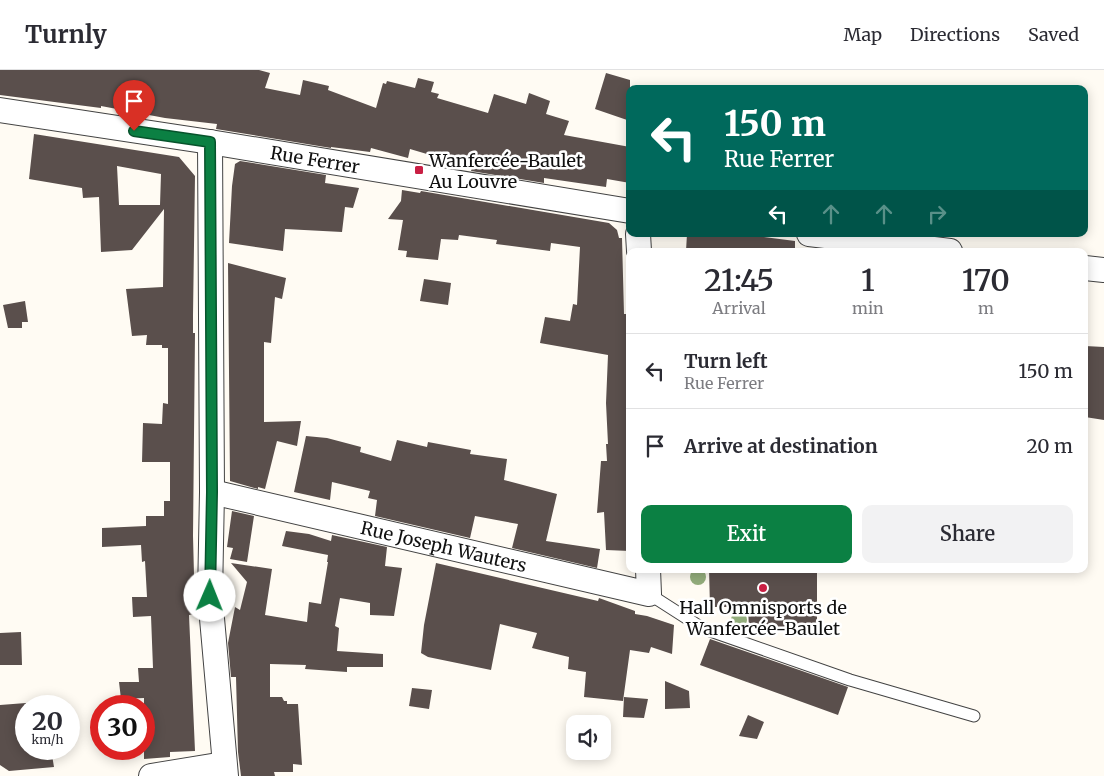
<!DOCTYPE html>
<html lang="en">
<head>
<meta charset="utf-8">
<style>
  :root { --surface:#fff; --page:#f2f2f3; --text:#2b2b33; --muted:#7c7c81; --line:#e1e1e2; --accent:#0b8043 }
  body { margin:0; font-family:Merriweather,serif; background:var(--page); color:var(--text); height:100vh; display:flex; flex-direction:column; font-size:19px; white-space:nowrap }
  * { box-sizing:border-box; margin:0 }
  p { font-size:16px; color:var(--muted) }
  .icon { flex:none; width:28px; height:28px; fill:none; stroke:currentColor; stroke-width:2; stroke-linecap:round; stroke-linejoin:round }
  .map { position:relative; flex:1; overflow:hidden }
  .panel { position:absolute; left:626px; top:178px; width:462px; height:325px; display:flex; flex-direction:column; background:var(--surface); border-radius:10px; box-shadow:0 2px 12px #0003 }
  .panel>* { flex:none }
  .guide { position:absolute; left:626px; top:15px; width:462px; height:152px; border-radius:10px; box-shadow:0 2px 12px #0003; background:#00695c; color:#fff; overflow:hidden }
  .buttons { position:absolute; left:566px; top:645px; display:grid; gap:10px }
  .buttons a { display:grid; place-items:center; width:45px; height:45px; border-radius:10px; background:var(--surface); box-shadow:0 2px 12px #0003; font-size:25px }
  .speed { position:absolute; left:15px; top:625px; display:flex; gap:10px; font-size:25px; font-weight:700; text-align:center }
  .speed>* { display:grid; place-content:center; width:65px; height:65px; border-radius:50%; background:var(--surface); box-shadow:0 2px 12px #0003; line-height:1 }
  .speed small { font-size:12px; font-weight:400 }
  .speed .limit { border:8px solid #d22; background:#fff; color:#111 }
  .pin { position:absolute; display:grid; place-items:center; width:42px; height:42px; color:#fff; margin:-51px -21px; border-radius:50% 50% 50% 0; rotate:-45deg; box-shadow:0 0 5px #0007 }
  .pin .icon { rotate:45deg }
  .me { position:absolute; width:55px; margin:-28px; rotate:1deg; stroke-linejoin:round; filter:drop-shadow(0 0 4px #0008) }
  .turn { display:flex; align-items:center; gap:18px; height:105px; padding:0 15px; font-size:22px }
  .turn .icon { width:65px; height:65px; stroke-width:2.5 }
  .turn b { display:block; font-size:35px; line-height:42px }
  .lanes { display:flex; align-items:center; height:48px; padding:0 15px; background:#0003; justify-content:center; gap:25px; direction:ltr }
  .lanes .off { opacity:.35 }
  .eta { display:flex; justify-content:space-evenly; align-items:center; height:85px; text-align:center }
  .eta b { font-size:30px; font-weight:600; line-height:35px }
  .primary-button { display:flex; gap:10px; margin-top:auto; padding:10px 15px }
  .primary-button a { flex:1; height:58px; border-radius:10px; background:var(--accent); color:#fff; font-size:20px; font-weight:600; line-height:58px; text-align:center }
  .primary-button a+a { background:var(--page); color:var(--text) }
  ul { padding:0; list-style:none }
  li { display:flex; align-items:center; gap:15px; height:75px; padding:0 15px; border-top:1px solid var(--line) }
  li div { flex:1 }
  li b { display:block; font-size:19px }
  li em { font-style:normal }
  header { display:flex; align-items:center; gap:30px; box-sizing:border-box; height:70px; padding:0 25px; background:var(--surface); border-bottom:1px solid var(--line) }
  header strong { font-size:24px }
  nav { display:flex; gap:28px; margin-inline-start:auto; font-size:18px }
  .map>svg:first-child { display:block }
  .building { fill:#5a4f4c; fill-rule:evenodd }
  .lines { fill:none; stroke-linecap:round; stroke-linejoin:round }
  .service-casing { stroke:#434343; stroke-width:13 }
  .minor-casing { stroke:#434343; stroke-width:26 }
  .service { stroke:#fff; stroke-width:11 }
  .minor { stroke:#fff; stroke-width:24 }
  .tree { fill:#93ad7c }
  .route-casing { stroke:#07532c; stroke-width:12 }
  .route { stroke:#0b8043; stroke-width:9 }
  .poi-dot { fill:#c91f43; stroke:#fff; stroke-width:2 }
  .labels { text-anchor:middle; dominant-baseline:central; stroke-width:5; stroke-linejoin:round; paint-order:stroke }
  .street-label { font-size:18px; fill:#101010; stroke:#fff }
  .poi-label { font-size:18px; fill:#101010; stroke:#fff; text-anchor:start }
</style>
</head>
<body>
<header>
<strong>Turnly</strong>
<nav><a>Map</a><a>Directions</a><a>Saved</a></nav>
</header>
<div class="map">
<svg width="1104" height="706" viewBox="0 0 1104 706">
  <rect width="100%" height="100%" fill="#fffbf3"/>
  <!-- building -->
  <path class="building" d="M0 0H259L270 3 265 18 300 25 303 10 329 16 328 20 376 38 383 13 386 14 387 11 415 18 418 8 434 12 431 22 439 24 437 28 488 43 494 24 526 34 529 23 550 31 546 44 569 51 564 65 630 77V113L607 109 606 117 544 108V113L471 101 474 92 437 87 410 79 408 88 371 78 370 82 331 77V78L216 59 217 54 165 48 101 36V38L0 25Z
    M606 3 630 10V51L595 39Z
    M34 64 179 87 195 106 193 245V263H195L193 466 195 544 189 545 195 681 170 682V687L144 689V628L121 629 119 612H139L138 598H153L151 546 133 547 132 527H147L145 491 142 492 141 475 102 477V458L146 456V446H164V431H170V392H142L143 353 162 354 163 333 168 334V278H162V275H146L147 265 132 266 126 219 163 217 164 139 132 180 101 182 99 127 83 128 82 118 29 109ZM117 96 161 104 160 135H119Z
    M240 91 326 105 325 113 359 118 353 138 345 137 342 162 285 159 283 181 229 173 232 116 235 94Z
    M402 120 420 123 421 121 609 153 617 160 619 168H622L624 244H627L626 334H630V481L606 480 604 442 597 443 601 391H607L606 374H608L606 333 608 285 540 273 545 247 570 251 573 234 577 235 580 177 551 173 550 181 496 174 497 170 459 165 458 170 441 169 438 190 406 187 407 181 398 180 403 150 388 149 401 131Z
    M687 164H741L795 171V181H686Z
    M228 193 286 208 282 229 275 227 271 273 264 272V352L301 351 297 376 277 371 265 419 258 417V419L230 411Z
    M424 209 451 213 448 235 420 231Z
    M25 231 28 252H22V258H8L3 235Z
    M1085 276 1104 277V350L1085 347Z
    M306 366 327 368 361 377 360 382 391 391 397 370 427 377 428 372 471 380 470 384 507 389 504 410 557 424 546 471 600 479 597 498 512 478 518 454 475 446 470 468 375 446 377 430 368 428 370 421 332 412 330 430 294 422Z
    M232 441 254 446 247 492 230 489 233 478 227 477Z
    M286 461 309 464 331 471 332 465 387 477 385 496 402 498 394 546 370 545V533L340 528 335 556 339 558 337 581 383 584V597H347V602L305 599 306 595 270 594V627H282L284 631H287V634H298L302 695 293 694V702H274L275 706H241L238 682 236 607H231L228 573 235 537 240 540 247 512 231 493 272 499 265 545 307 552 309 532 321 534 328 492H327L328 485 282 476Z
    M436 493 598 531 599 528 635 541V544L647 546 674 555 672 584 651 577 649 583 630 580 623 631 584 627 586 602 568 599 569 587 532 578 537 563 500 554 491 600 428 587 421 583 424 555Z
    M709 499H817V557L749 559 748 537H710Z
    M21 562 22 595H0V563Z
    M710 569 848 617 838 645 700 595Z
    M665 611 689 621 690 638 665 639Z
    M412 618 432 620 429 639 409 636Z
    M624 627 648 629 644 648 623 647Z
    M26 633V679H51L54 697 9 701 0 695V635Z
    M748 645 764 652 757 669 739 666Z"/>
  <g class="lines">
    <!-- service casing -->
    <g class="service-casing">
      <path id="service" d="M649 524 702 558 850 610 974 646"/>
    </g>
    <!-- minor casing -->
    <g class="minor-casing">
      <g id="minor">
        <path id="s1" d="M0 40 210 72 630 141"/>
        <path d="M210 72 212 422 210 526 226 706"/>
        <path d="M638 164 639 181"/>
        <path d="M809 164 950 181"/>
        <path d="M1085 198 1104 200"/>
        <path id="s2" d="M212 422 649 524 648 499"/>
        <path d="M151 706 224 694"/>
      </g>
    </g>
    <!-- service -->
    <use href="#service" class="service"/>
    <!-- minor -->
    <use href="#minor" class="minor"/>
  </g>
  <!-- trees -->
  <g class="tree">
    <circle cx="698" cy="507" r="8"/>
    <circle cx="739" cy="550" r="8"/>
  </g>
  <g class="lines">
    <!-- route casing -->
    <g class="route-casing">
      <path id="route" d="M134 61 210 72 212 422 210 526"/>
    </g>
    <!-- route -->
    <use href="#route" class="route"/>
  </g>
  <!-- markers -->
  <g class="poi-dot">
    <rect x="414" y="95" width="10" height="10" rx="2.5"/>
    <circle cx="763" cy="518" r="5"/>
  </g>
  <g class="labels">
    <!-- street labels -->
    <g class="street-label">
      <text stroke="none"><textPath href="#s1" startOffset="319">Rue Ferrer</textPath></text>
      <text stroke="none"><textPath href="#s2" startOffset="238">Rue Joseph Wauters</textPath></text>
    </g>
    <!-- poi labels -->
    <g class="poi-label">
      <text x="429" y="90">Wanfercée-Baulet<tspan x="429" dy="21">Au Louvre</tspan></text>
      <text x="763" y="537" text-anchor="middle">Hall Omnisports de<tspan x="763" dy="21">Wanfercée-Baulet</tspan></text>
    </g>
  </g>
</svg>
<div class="buttons">
<a><svg class="icon" aria-label="sound" viewBox="0 0 24 24"><path d="M4 9h4l5-4v14l-5-4H4zM17 9q2 3 0 6"/></svg></a>
</div>
<div class="speed"><div>20<small>km/h</small></div><div class="limit">30</div></div>
<div class="pin" style="left:134px;top:61px;background:#d93025"><svg class="icon" aria-label="arrive" viewBox="0 0 24 24"><path d="M6 21V4h12l-3 4 3 4H6"/></svg></div>
<svg class="me" style="left:210px;top:526px" viewBox="-20 -20 40 40"><circle r="19" fill="#fff"/><path d="M0-13L10 11 0 6-10 11z" fill="#0b8043"/></svg>
<div class="guide">
<div class="turn"><svg class="icon" aria-label="left" viewBox="0 0 24 24"><path d="M17 20v-9H6M10 6l-5 5 5 5"/></svg><div><b>150 m</b>Rue Ferrer</div></div>
<div class="lanes"><svg class="icon" aria-label="left" viewBox="0 0 24 24"><path d="M17 20v-9H6M10 6l-5 5 5 5"/></svg><svg class="icon off" aria-label="ahead" viewBox="0 0 24 24"><path d="M12 20V5M6 11l6-6 6 6"/></svg><svg class="icon off" aria-label="ahead" viewBox="0 0 24 24"><path d="M12 20V5M6 11l6-6 6 6"/></svg><svg class="icon off" aria-label="right" viewBox="0 0 24 24"><path d="M7 20v-9h11M14 6l5 5-5 5"/></svg></div>
</div>
<section class="panel">
<div class="eta">
<div><b>21:45</b><p>Arrival</p></div>
<div><b>1</b><p>min</p></div>
<div><b>170</b><p>m</p></div>
</div>
<ul>
<li><svg class="icon" aria-label="left" viewBox="0 0 24 24"><path d="M17 20v-9H6M10 6l-5 5 5 5"/></svg><div><b>Turn left</b><p>Rue Ferrer</p></div><em>150 m</em></li>
<li><svg class="icon" aria-label="arrive" viewBox="0 0 24 24"><path d="M6 21V4h12l-3 4 3 4H6"/></svg><div><b>Arrive at destination</b></div><em>20 m</em></li>
</ul>
<div class="primary-button"><a>Exit</a><a>Share</a></div>
</section>
</div>
</body>
</html>
